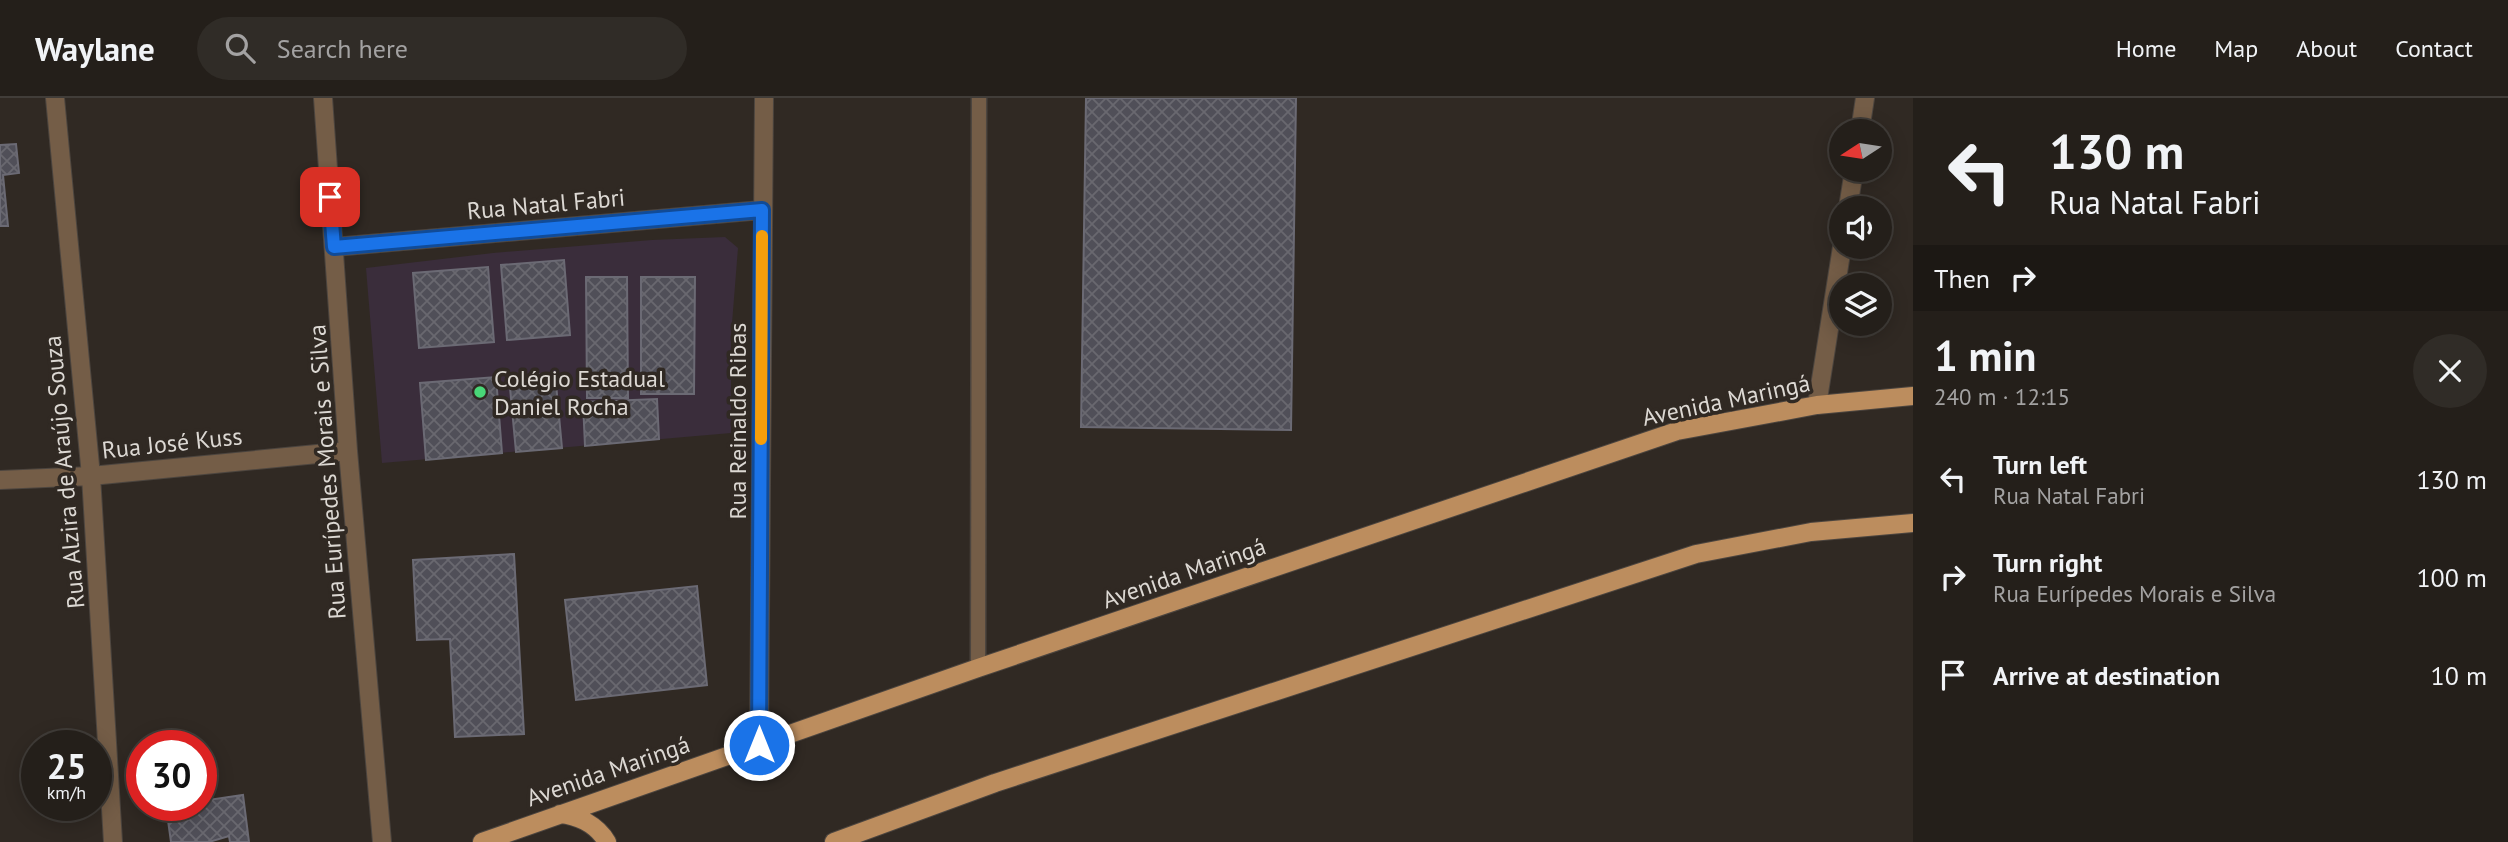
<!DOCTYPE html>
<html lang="en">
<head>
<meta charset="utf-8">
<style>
  :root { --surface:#241f1a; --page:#302c27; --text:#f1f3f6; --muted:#a3a2a2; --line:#413d39 }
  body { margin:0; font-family:"PT Sans",sans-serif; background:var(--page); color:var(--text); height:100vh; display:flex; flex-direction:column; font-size:26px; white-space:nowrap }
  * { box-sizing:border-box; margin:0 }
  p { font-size:23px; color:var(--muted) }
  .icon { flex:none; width:38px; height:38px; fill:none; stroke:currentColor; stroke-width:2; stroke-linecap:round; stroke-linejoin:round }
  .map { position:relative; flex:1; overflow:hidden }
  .sheet { display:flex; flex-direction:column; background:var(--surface); width:595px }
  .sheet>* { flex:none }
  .banner { background:#241f1a; color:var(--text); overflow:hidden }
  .needle { width:46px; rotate:258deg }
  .tools { position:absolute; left:1829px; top:21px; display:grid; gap:14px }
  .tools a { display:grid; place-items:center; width:63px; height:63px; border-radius:50%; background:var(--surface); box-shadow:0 4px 18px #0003,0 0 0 2px var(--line); font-size:35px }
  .speed { position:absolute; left:21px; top:632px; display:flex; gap:14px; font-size:35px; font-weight:700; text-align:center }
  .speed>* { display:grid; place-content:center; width:91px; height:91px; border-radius:50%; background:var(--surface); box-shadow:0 4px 18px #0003,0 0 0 2px var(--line); line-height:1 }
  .speed small { font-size:18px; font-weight:400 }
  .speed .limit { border:10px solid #d22; background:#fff; color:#111 }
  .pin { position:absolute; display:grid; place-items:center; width:60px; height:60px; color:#fff; margin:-30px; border-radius:14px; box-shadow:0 4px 10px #0006 }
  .me { position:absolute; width:77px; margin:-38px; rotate:0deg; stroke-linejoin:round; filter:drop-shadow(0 0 5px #0008) }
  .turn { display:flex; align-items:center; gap:24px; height:147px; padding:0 21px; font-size:32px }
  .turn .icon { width:91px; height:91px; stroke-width:2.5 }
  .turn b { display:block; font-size:49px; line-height:60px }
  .then { display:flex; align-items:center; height:66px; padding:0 21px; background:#0003; gap:14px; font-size:26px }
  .round { display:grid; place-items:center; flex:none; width:74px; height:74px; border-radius:37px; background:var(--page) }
  .head { display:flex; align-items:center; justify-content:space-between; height:119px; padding:0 21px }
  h1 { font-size:42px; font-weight:600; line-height:52px }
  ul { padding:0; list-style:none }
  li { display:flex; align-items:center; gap:21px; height:98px; padding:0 21px }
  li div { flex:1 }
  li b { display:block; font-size:26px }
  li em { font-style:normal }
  header { display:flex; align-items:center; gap:42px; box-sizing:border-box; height:98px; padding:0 35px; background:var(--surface); border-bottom:2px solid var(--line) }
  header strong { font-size:33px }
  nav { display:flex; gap:38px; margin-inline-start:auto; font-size:24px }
  .search { width:490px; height:63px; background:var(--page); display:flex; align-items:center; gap:18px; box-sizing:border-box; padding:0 24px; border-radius:38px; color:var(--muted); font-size:26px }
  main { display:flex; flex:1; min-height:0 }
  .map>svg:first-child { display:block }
  .education { fill:#3a2d3b }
  .building { fill:url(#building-cross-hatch); stroke:#6b6a74; stroke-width:2 }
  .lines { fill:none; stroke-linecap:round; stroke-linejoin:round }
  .service-casing { stroke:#4c453f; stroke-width:17 }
  .minor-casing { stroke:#4c453f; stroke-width:20 }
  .primary-casing { stroke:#4c453f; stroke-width:20 }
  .service { stroke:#745d47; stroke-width:14 }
  .minor { stroke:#745d47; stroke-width:18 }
  .primary { stroke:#bc8d5e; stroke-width:18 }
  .route-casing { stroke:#114b97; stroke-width:18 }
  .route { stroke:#1a73e8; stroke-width:12 }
  .slow { stroke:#f59e0b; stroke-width:12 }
  .poi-dot { fill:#49d778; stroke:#302923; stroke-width:2.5 }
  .labels { text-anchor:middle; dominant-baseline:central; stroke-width:7; stroke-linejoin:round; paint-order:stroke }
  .street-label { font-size:24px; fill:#dcd8d3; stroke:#302923 }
  .poi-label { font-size:24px; fill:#dcd8d3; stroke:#302923; text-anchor:start }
</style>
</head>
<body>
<header>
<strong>Waylane</strong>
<div class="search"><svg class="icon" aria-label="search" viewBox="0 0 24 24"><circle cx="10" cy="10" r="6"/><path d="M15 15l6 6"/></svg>Search here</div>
<nav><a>Home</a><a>Map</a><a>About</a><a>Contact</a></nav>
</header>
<main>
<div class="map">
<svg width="1913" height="744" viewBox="0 0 1913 744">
  <defs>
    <pattern id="building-cross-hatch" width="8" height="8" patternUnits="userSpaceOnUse" patternTransform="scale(1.75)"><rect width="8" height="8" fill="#504f58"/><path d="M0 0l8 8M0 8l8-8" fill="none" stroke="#69686f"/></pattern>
  </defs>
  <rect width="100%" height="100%" fill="#302923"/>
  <!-- education -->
  <path class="education" d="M725 139 738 150 731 238V335L382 365 366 170 493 155 652 142Z"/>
  <!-- building -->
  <path class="building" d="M1086 0H1296L1291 332 1081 329Z
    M16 46 19 75 3 77 8 128H0V47Z
    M564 162 570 237 507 242 501 167Z
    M488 169 494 244 419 250 413 175Z
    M586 179H627L628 300H587Z
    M641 179H695L694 296H641Z
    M555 275 562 350 516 354 509 279Z
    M496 279 502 355 426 362 420 285Z
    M657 301 659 341 585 348 583 304Z
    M514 456 524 636 455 639 450 541 417 542 413 462Z
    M697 488 707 587 576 602 565 502Z
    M243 697 249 744H230L229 738 209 744H171L166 708 201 707V703Z"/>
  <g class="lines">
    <!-- service casing -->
    <g class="service-casing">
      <path id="service" d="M978 570 979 0"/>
    </g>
    <!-- minor casing -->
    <g class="minor-casing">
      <path id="minor" d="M55 0 91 378 113 744
        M323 0 348 353 382 744
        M1860 33 1865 0
        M1848 110 1854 72
        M334 149 762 112
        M1817 307 1842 149
        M0 382 91 378 348 353
        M759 647 764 0"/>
    </g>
    <!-- primary casing -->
    <g class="primary-casing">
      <path id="primary" d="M560 716C579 718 597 727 607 744
        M482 744 978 570 1677 333 1817 307 1913 298
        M834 744 995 685 1696 456 1811 434 1913 425"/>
    </g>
    <!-- service -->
    <use href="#service" class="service"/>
    <!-- minor -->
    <use href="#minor" class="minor"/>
    <!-- primary -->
    <use href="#primary" class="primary"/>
  </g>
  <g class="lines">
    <!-- route casing -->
    <g class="route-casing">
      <path id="route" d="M330 99 334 149 762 112 759 647"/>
    </g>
    <!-- route -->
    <use href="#route" class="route"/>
    <!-- slow -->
    <path class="slow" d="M761 341 762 138"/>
  </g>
  <!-- markers -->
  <circle class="poi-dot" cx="480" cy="294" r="7"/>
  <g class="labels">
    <!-- street labels -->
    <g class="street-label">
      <text transform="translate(546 106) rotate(-5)">Rua Natal Fabri</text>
      <text transform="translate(1726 302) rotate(-12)">Avenida Maringá</text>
      <text transform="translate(737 323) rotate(-90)">Rua Reinaldo Ribas</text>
      <text transform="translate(172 345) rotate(-6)">Rua José Kuss</text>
      <text transform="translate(64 374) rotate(-95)">Rua Alzira de Araújo Souza</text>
      <text transform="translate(327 374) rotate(-94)">Rua Eurípedes Morais e Silva</text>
      <text transform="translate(1184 475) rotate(-19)">Avenida Maringá</text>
      <text transform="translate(608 673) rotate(-19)">Avenida Maringá</text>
    </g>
    <!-- poi labels -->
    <g class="poi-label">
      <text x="494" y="280">Colégio Estadual<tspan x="494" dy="28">Daniel Rocha</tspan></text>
    </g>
  </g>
</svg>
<div class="tools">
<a><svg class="needle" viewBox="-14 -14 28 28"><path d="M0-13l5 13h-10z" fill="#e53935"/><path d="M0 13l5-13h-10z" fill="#a3a2a2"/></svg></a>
<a><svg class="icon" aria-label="sound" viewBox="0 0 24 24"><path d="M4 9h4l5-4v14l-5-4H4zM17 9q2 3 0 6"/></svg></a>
<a><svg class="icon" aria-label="layers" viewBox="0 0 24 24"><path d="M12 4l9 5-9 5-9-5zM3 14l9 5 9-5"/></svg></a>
</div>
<div class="speed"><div>25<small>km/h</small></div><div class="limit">30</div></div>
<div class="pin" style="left:330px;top:99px;background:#d93025"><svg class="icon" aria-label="arrive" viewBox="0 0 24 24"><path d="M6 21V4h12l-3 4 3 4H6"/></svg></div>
<svg class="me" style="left:759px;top:647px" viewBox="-20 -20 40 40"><circle r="17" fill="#1a73e8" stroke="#fff" stroke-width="3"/><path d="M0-11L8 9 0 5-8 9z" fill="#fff"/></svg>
</div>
<section class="sheet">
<div class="banner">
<div class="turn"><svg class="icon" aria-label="left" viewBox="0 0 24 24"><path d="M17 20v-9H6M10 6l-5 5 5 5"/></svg><div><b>130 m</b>Rua Natal Fabri</div></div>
<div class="then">Then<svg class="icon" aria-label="right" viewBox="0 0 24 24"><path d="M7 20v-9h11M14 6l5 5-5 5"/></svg></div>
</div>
<div class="head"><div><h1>1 min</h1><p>240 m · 12:15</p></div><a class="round"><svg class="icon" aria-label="close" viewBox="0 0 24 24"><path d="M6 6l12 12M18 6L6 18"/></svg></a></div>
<ul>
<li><svg class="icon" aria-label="left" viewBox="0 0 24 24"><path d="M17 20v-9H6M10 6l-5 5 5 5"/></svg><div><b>Turn left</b><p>Rua Natal Fabri</p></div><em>130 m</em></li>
<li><svg class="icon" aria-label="right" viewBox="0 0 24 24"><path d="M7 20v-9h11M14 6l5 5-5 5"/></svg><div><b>Turn right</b><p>Rua Eurípedes Morais e Silva</p></div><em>100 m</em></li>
<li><svg class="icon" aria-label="arrive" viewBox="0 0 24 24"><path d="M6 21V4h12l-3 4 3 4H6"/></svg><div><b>Arrive at destination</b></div><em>10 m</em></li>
</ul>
</section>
</main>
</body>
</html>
